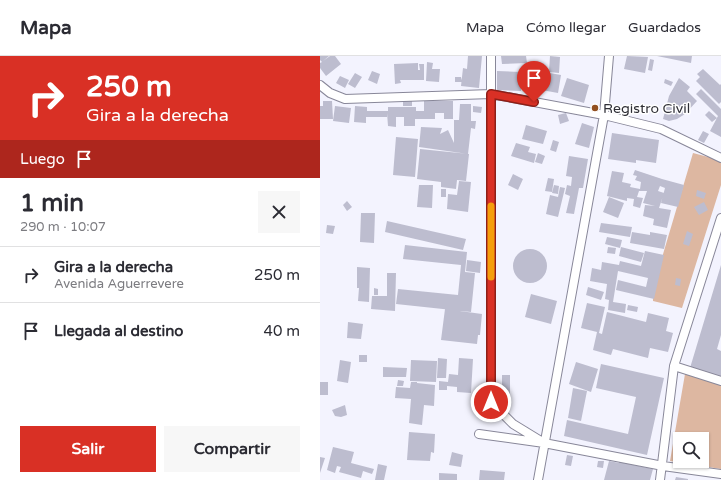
<!DOCTYPE html>
<html lang="es">
<head>
<meta charset="utf-8">
<style>
  :root { --surface:#fff; --page:#f7f7f7; --text:#2b2b33; --muted:#7c7c81; --line:#e1e1e2; --accent:#d93025 }
  body { margin:0; font-family:"Varela Round",sans-serif; background:var(--page); color:var(--text); height:100vh; display:flex; flex-direction:column; font-size:15px; white-space:nowrap }
  * { box-sizing:border-box; margin:0 }
  p { font-size:13px; color:var(--muted) }
  .icon { flex:none; width:22px; height:22px; fill:none; stroke:currentColor; stroke-width:2; stroke-linecap:round; stroke-linejoin:round }
  .map { position:relative; flex:1; overflow:hidden }
  .sheet { display:flex; flex-direction:column; background:var(--surface); width:320px }
  .sheet>* { flex:none }
  .guide { background:#d93025; color:#fff; overflow:hidden }
  .buttons { position:absolute; left:353px; top:376px; display:grid; gap:8px }
  .buttons a { display:grid; place-items:center; width:36px; height:36px; border-radius:0px; background:var(--surface); box-shadow:0 1px 3px #0004; font-size:20px }
  .pin { position:absolute; display:grid; place-items:center; width:34px; height:34px; color:#fff; margin:-41px -17px; border-radius:50% 50% 50% 0; rotate:-45deg; box-shadow:0 0 4px #0007 }
  .pin .icon { rotate:45deg }
  .me { position:absolute; width:44px; margin:-22px; rotate:0deg; stroke-linejoin:round; filter:drop-shadow(0 0 3px #0008) }
  .turn { display:flex; align-items:center; gap:14px; height:84px; padding:0 20px; font-size:18px }
  .turn .icon { width:52px; height:52px; stroke-width:2.5 }
  .turn b { display:block; font-size:28px; line-height:34px }
  .then { display:flex; align-items:center; height:38px; padding:0 20px; background:#0003; gap:8px; font-size:15px }
  .round { display:grid; place-items:center; flex:none; width:42px; height:42px; border-radius:0px; background:var(--page) }
  .head { display:flex; align-items:center; justify-content:space-between; height:68px; padding:0 20px }
  h1 { font-size:24px; font-weight:800; line-height:30px }
  .action { display:flex; gap:8px; margin-top:auto; padding:8px 20px }
  .action a { flex:1; height:46px; border-radius:0px; background:var(--accent); color:#fff; font-size:16px; font-weight:800; line-height:46px; text-align:center }
  .action a+a { background:var(--page); color:var(--text) }
  ul { padding:0; list-style:none }
  li { display:flex; align-items:center; gap:12px; height:56px; padding:0 20px; border-top:1px solid var(--line) }
  li div { flex:1 }
  li b { display:block; font-size:15px }
  li em { font-style:normal }
  header { display:flex; align-items:center; gap:24px; box-sizing:border-box; height:56px; padding:0 20px; background:var(--surface); border-bottom:1px solid var(--line) }
  header strong { font-size:19px }
  nav { display:flex; gap:22px; margin-inline-start:auto; font-size:14px }
  main { display:flex; flex:1; min-height:0 }
  .map>svg:first-child { display:block }
  .green { fill:#ddb7a1; fill-rule:evenodd }
  .building { fill:#bdbdcf }
  .lines { fill:none; stroke-linecap:round; stroke-linejoin:round }
  .street-casing { stroke:#888799; stroke-width:10 }
  .street { stroke:#fff; stroke-width:8 }
  .route-casing { stroke:#8d1f18; stroke-width:10 }
  .route { stroke:#d93025; stroke-width:7 }
  .slow { stroke:#f59e0b; stroke-width:7 }
  .poi-dot { fill:#924f20; stroke:#fff; stroke-width:1.5 }
  .labels { text-anchor:middle; dominant-baseline:central; stroke-width:3; stroke-linejoin:round; paint-order:stroke }
  .poi-label { font-size:14px; fill:#2f2f36; stroke:#fff; text-anchor:start }
</style>
</head>
<body>
<header>
<strong>Mapa</strong>
<nav><a>Mapa</a><a>Cómo llegar</a><a>Guardados</a></nav>
</header>
<main>
<section class="sheet">
<div class="guide">
<div class="turn"><svg class="icon" aria-label="right" viewBox="0 0 24 24"><path d="M7 20v-9h11M14 6l5 5-5 5"/></svg><div><b>250 m</b>Gira a la derecha</div></div>
<div class="then">Luego<svg class="icon" aria-label="arrive" viewBox="0 0 24 24"><path d="M6 21V4h12l-3 4 3 4H6"/></svg></div>
</div>
<div class="head"><div><h1>1 min</h1><p>290 m · 10:07</p></div><a class="round"><svg class="icon" aria-label="close" viewBox="0 0 24 24"><path d="M6 6l12 12M18 6L6 18"/></svg></a></div>
<ul>
<li><svg class="icon" aria-label="right" viewBox="0 0 24 24"><path d="M7 20v-9h11M14 6l5 5-5 5"/></svg><div><b>Gira a la derecha</b><p>Avenida Aguerrevere</p></div><em>250 m</em></li>
<li><svg class="icon" aria-label="arrive" viewBox="0 0 24 24"><path d="M6 21V4h12l-3 4 3 4H6"/></svg><div><b>Llegada al destino</b></div><em>40 m</em></li>
</ul>
<div class="action"><a>Salir</a><a>Compartir</a></div>
</section>
<div class="map">
<svg width="401" height="424" viewBox="0 0 401 424">
  <rect width="100%" height="100%" fill="#f3f3fe"/>
  <!-- green -->
  <path class="green" d="M373 97 392 102 401 106V129L362 252 333 245V232Z
    M365 318 401 329V413L350 405ZM360 383H382V405H360Z"/>
  <!-- building -->
  <path class="building" d="M0 0H9L3 5 10 0H15L21 8 6 20 0 12V7L2 6 0 4Z
    M148 0H162L159 32 141 30 143 12 147 13Z
    M181 0H206L207 7 182 8Z
    M230 0 240 1 239 17 229 16Z
    M307 0 328 1 325 17 304 13Z
    M337 0H372L371 7Z
    M330 3 334 4 332 15 328 14Z
    M107 6 113 7 112 13H120L119 26 106 25Z
    M98 7V14H100L99 8H104V24H80L81 27 75 28 74 8Z
    M383 13 400 29 401 28V46L399 48 376 25 380 21 377 18Z
    M52 15 60 18 57 28 48 24Z
    M177 15 201 16V35L177 34Z
    M219 15 241 19 238 37 216 33Z
    M35 17 42 21 35 32 28 28Z
    M20 20 29 24 25 32 16 27Z
    M135 21H141L142 26H135Z
    M247 22 269 29 264 47 241 40Z
    M359 22 370 31 367 35 377 45 365 58 357 63 349 65 343 63 349 40Z
    M345 23 353 26 351 30 344 27Z
    M381 33 401 53V81L390 75 398 60 376 38Z
    M83 44H92V50H83Z
    M3 45H12L13 63H0V50H3Z
    M104 45H133V63H124V57H115V63H95V70H84V61H76V71L68 70 67 57V61H46V67L34 66 35 50 47 51V55H68V51H96V55H104Z
    M140 48H151V65H156L155 73 151 72 148 98 99 91 101 71 122 72 120 78 128 74 134 87V64H139Z
    M15 50 31 52 29 67 13 65Z
    M153 50 162 51 161 57 153 56Z
    M389 55 397 62 392 66 385 59Z
    M246 57 249 65 240 68 238 59Z
    M262 67 274 71 269 92 255 88Z
    M206 69 227 75 223 88 202 83Z
    M383 75 389 78 384 87 378 84Z
    M292 77 339 84 336 107 316 104V107L288 103Z
    M76 81 98 83 95 121 73 119Z
    M233 84 239 86 236 96 230 94Z
    M196 87 210 91 208 96 216 98 214 107 191 100Z
    M100 93 149 98 146 125 137 124 136 133 121 131V126L97 123Z
    M218 97 225 100 222 108 215 106Z
    M249 100 268 103 263 132H259L254 158 246 157 250 140 245 138 247 129 251 130 252 121 246 120Z
    M315 114 342 123 364 129 358 151 341 147 345 132 340 130 338 135 344 137 339 152 351 154 347 172 333 169 334 163 323 160 325 149 335 150 323 147 327 135H319L317 141 323 142 320 152 313 150 314 143 307 142V145L287 140 292 115 304 117 302 126 311 128 310 131 320 133 321 126 315 124 317 120 313 119Z
    M193 118 203 123 198 134 188 129Z
    M228 122 234 123 232 136 225 135Z
    M139 125 151 126 148 156 127 153 128 138 137 139Z
    M99 129H113L112 152 97 151Z
    M234 129 239 130 238 138 232 137Z
    M240 131 245 132 238 161 226 158 230 139 238 141Z
    M121 133H126V141H121Z
    M377 134 386 137 384 143 376 140Z
    M289 141 304 147 298 162 283 156Z
    M27 145 32 151 27 155 23 149Z
    M384 146 388 154 379 159 374 151Z
    M41 157H55L54 187 40 186Z
    M67 165 146 183 143 194 65 176Z
    M281 167 312 171 310 181 279 176Z
    M7 169 15 170 13 178 6 177Z
    M367 175 373 178 369 190 363 188Z
    M312 176 330 179V176L347 179 344 193 310 187Z
    M287 181 302 184 300 192 285 188Z
    M85 189 147 196 145 216 155 217 151 256 76 248 78 233 138 239 141 209 83 203Z
    M288 191 296 192 295 198 287 197Z
    M301 191 324 197 321 206 299 200Z
    M193 210a17 17 0 1 1 34 0a17 17 0 1 1-34 0Z
    M325 195 344 199 334 243 296 234 298 224 326 231 328 222 298 215 293 246 306 248 305 257 288 254 289 244 285 243 287 228 270 225 272 212 281 214 282 206 299 209 300 205 321 210Z
    M147 204 161 206 160 217 146 215Z
    M401 209V279L397 293 401 295V321L370 312Z
    M37 211 50 212 49 246 38 245 39 232H37Z
    M67 217H76L75 255 51 253 52 240H67Z
    M356 222 361 223 360 230 355 229Z
    M268 231 284 236 281 244 266 239Z
    M54 232 58 233V239H54Z
    M211 238 237 245 231 268 205 261Z
    M267 247 285 251 279 277 282 278 287 256 326 266 328 257 349 262 346 275 353 277 348 296 330 292 328 302 293 293 291 299 273 294 277 276 261 272Z
    M308 249 318 251 317 256 307 254Z
    M125 253 162 258 160 279H158L157 288 121 284Z
    M28 266 43 268 41 283 27 282Z
    M39 299H47V306H39Z
    M118 302 127 303 126 322H117Z
    M139 302 153 303 151 337 137 336V331L127 330V334H119V325L128 326 129 318 138 319Z
    M20 304 31 306 28 327 17 325Z
    M91 304 117 305 116 326 90 325Z
    M256 306 278 313 271 336 249 328Z
    M281 308 344 322 327 399 244 380 247 364 308 378 316 341 276 332Z
    M63 311 87 312 86 321H63Z
    M182 319H190V339H182Z
    M78 324 84 325 83 330H77Z
    M0 326H8V339H0Z
    M91 326H97V327L115 329 114 350 104 349 102 369 89 367 91 343 75 342 76 331 90 332Z
    M253 332 267 335 261 365 248 362Z
    M25 349 27 359 21 361 15 360 12 354Z
    M89 376 115 378 114 397 111 396 110 405 87 404Z
    M13 391 34 396 31 407 54 413 52 418 43 415 41 422 19 416 21 411 17 410 15 417 7 414Z
    M132 396 143 399 141 411 129 409Z
    M247 399 253 400 251 410 245 409Z
    M0 401 5 402 0 417Z
    M278 405H284L283 412 277 411Z
    M289 405 299 407V406L333 413 330 424H284Z
    M58 408 67 410 64 424H55Z
    M160 414 185 416 184 424H159Z
    M119 417 137 418V424H119Z
    M356 421 368 423V424H355Z"/>
  <g class="lines">
    <!-- street casing -->
    <g class="street-casing">
      <path id="street" d="M171 0V346L193 368 224 387
        M0 29 10 37 25 43 171 38 284 59 341 73 401 102
        M354 310 401 325
        M159 378 224 387 343 410 401 418
        M218 424 284 59 289 0
        M340 424 354 310 401 162"/>
    </g>
    <!-- street -->
    <use href="#street" class="street"/>
  </g>
  <g class="lines">
    <!-- route casing -->
    <g class="route-casing">
      <path id="route" d="M171 346V38L214 46"/>
    </g>
    <!-- route -->
    <use href="#route" class="route"/>
    <!-- slow -->
    <path class="slow" d="M171 221V150"/>
  </g>
  <!-- markers -->
  <circle class="poi-dot" cx="275" cy="52" r="4"/>
  <g class="labels">
    <!-- poi labels -->
    <g class="poi-label">
      <text x="283" y="52">Registro Civil</text>
    </g>
  </g>
</svg>
<div class="buttons">
<a><svg class="icon" aria-label="search" viewBox="0 0 24 24"><circle cx="10" cy="10" r="6"/><path d="M15 15l6 6"/></svg></a>
</div>
<div class="pin" style="left:214px;top:46px;background:#d93025"><svg class="icon" aria-label="arrive" viewBox="0 0 24 24"><path d="M6 21V4h12l-3 4 3 4H6"/></svg></div>
<svg class="me" style="left:171px;top:346px" viewBox="-20 -20 40 40"><circle r="17" fill="#d93025" stroke="#fff" stroke-width="3"/><path d="M0-11L8 9 0 5-8 9z" fill="#fff"/></svg>
</div>
</main>
</body>
</html>
